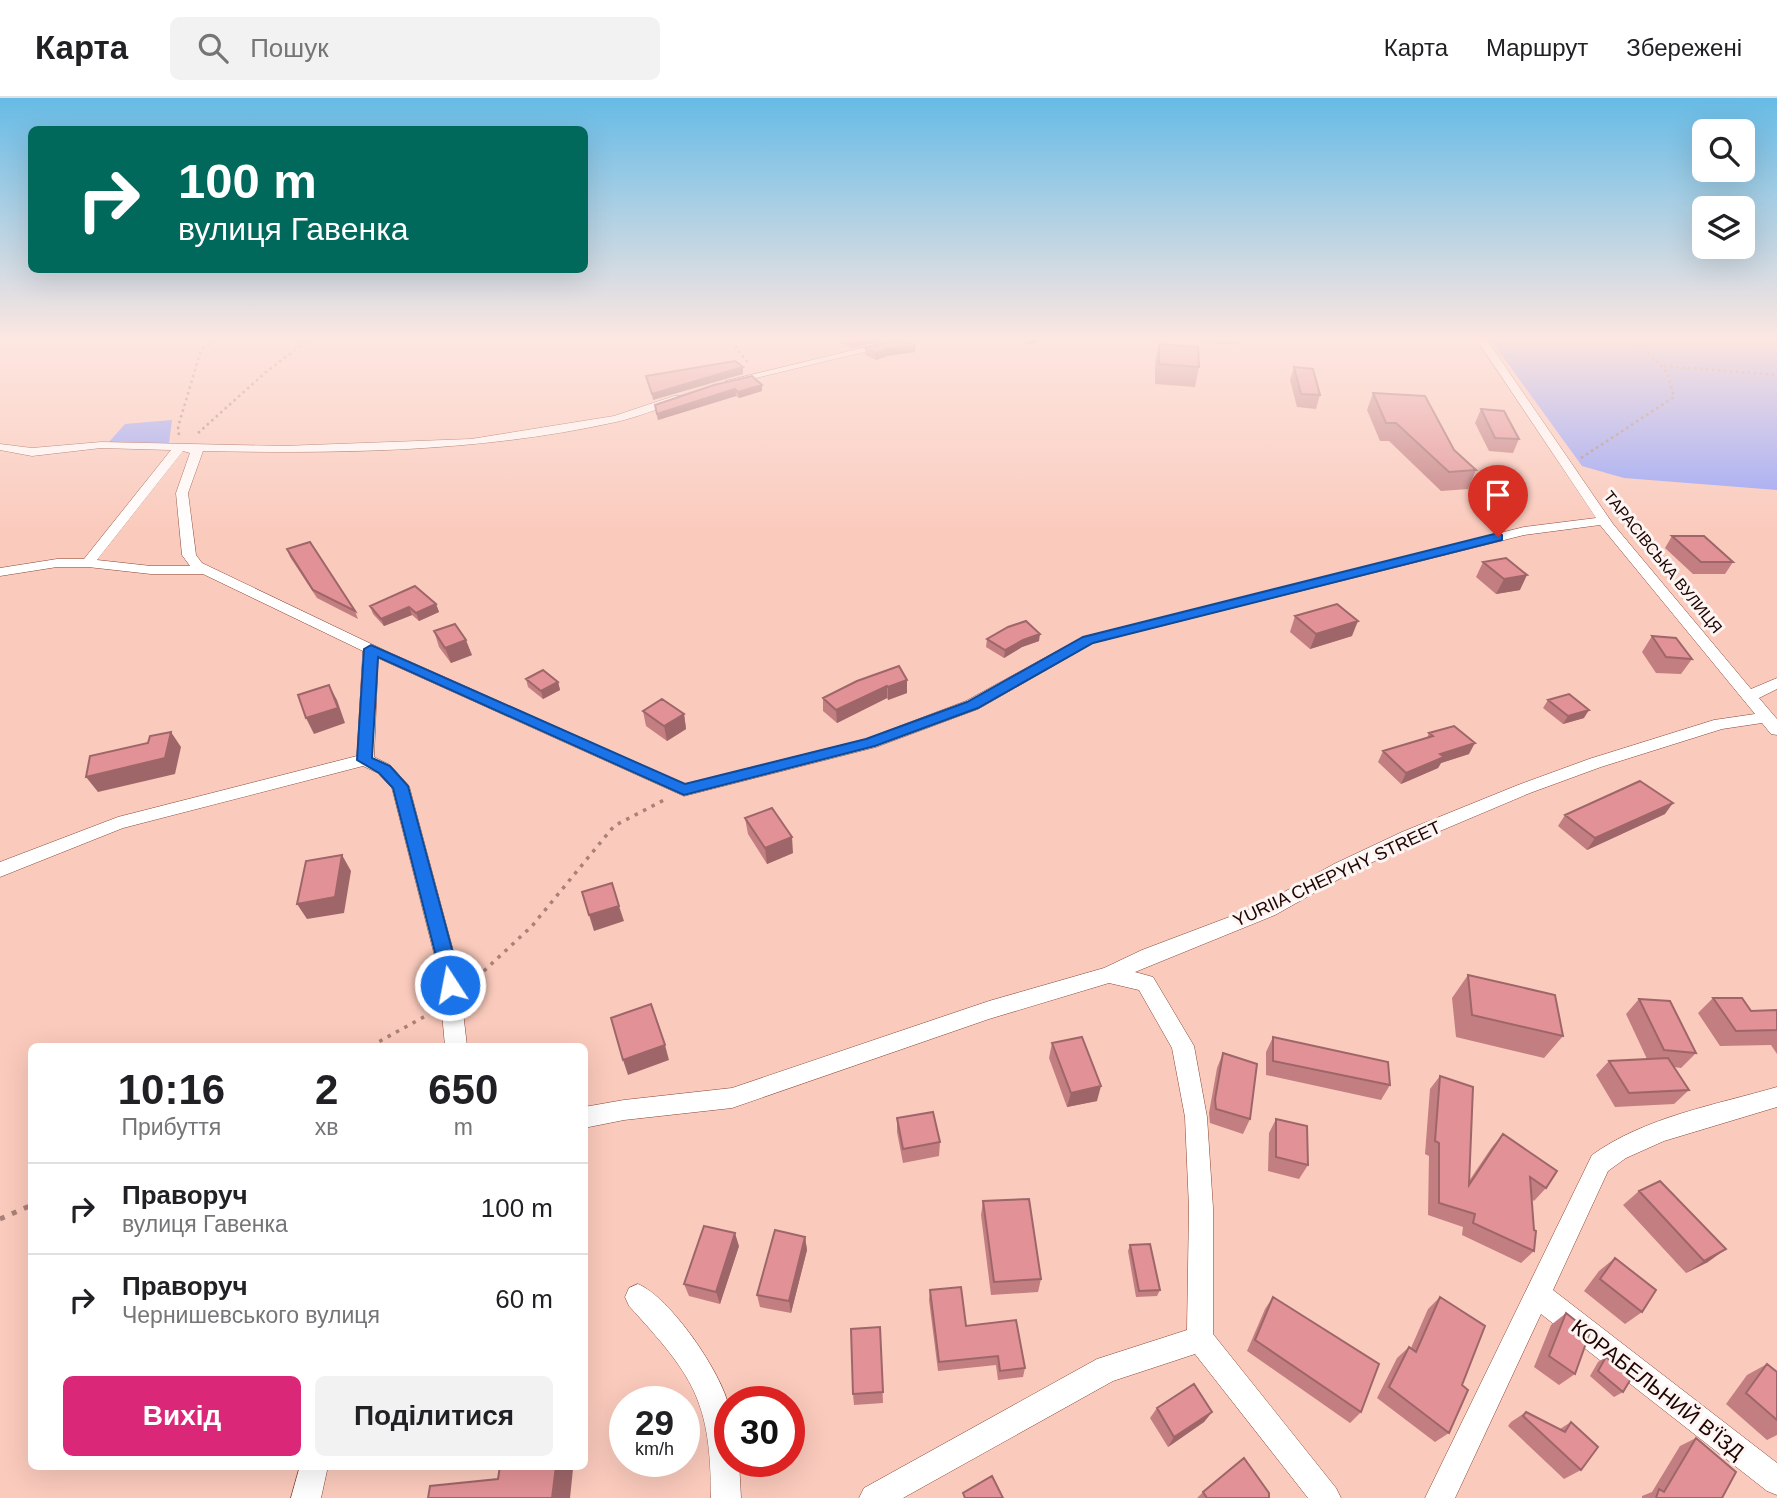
<!DOCTYPE html>
<html lang="uk">
<head>
<meta charset="utf-8">
<style>
  :root { --surface:#fff; --page:#f2f2f2; --text:#202124; --muted:#757577; --line:#e0e0e0; --accent:#db2777 }
  body { margin:0; font-family:Arial,sans-serif; background:var(--page); color:var(--text); height:100vh; display:flex; flex-direction:column; font-size:26px; white-space:nowrap }
  * { box-sizing:border-box; margin:0 }
  p { font-size:23px; color:var(--muted) }
  .icon { flex:none; width:38px; height:38px; fill:none; stroke:currentColor; stroke-width:2; stroke-linecap:round; stroke-linejoin:round }
  .map { position:relative; flex:1; overflow:hidden }
  .sheet { position:absolute; left:28px; top:945px; width:560px; height:427px; display:flex; flex-direction:column; background:var(--surface); border-radius:10px; box-shadow:0 7px 28px #0002 }
  .sheet>* { flex:none }
  .banner { position:absolute; left:28px; top:28px; width:560px; height:147px; border-radius:10px; box-shadow:0 7px 28px #0002; background:#00695c; color:#fff; overflow:hidden }
  .buttons { position:absolute; left:1692px; top:21px; display:grid; gap:14px }
  .buttons a { display:grid; place-items:center; width:63px; height:63px; border-radius:10px; background:var(--surface); box-shadow:0 7px 28px #0002; font-size:35px }
  .speed { position:absolute; left:609px; top:1288px; display:flex; gap:14px; font-size:35px; font-weight:700; text-align:center }
  .speed>* { display:grid; place-content:center; width:91px; height:91px; border-radius:50%; background:var(--surface); box-shadow:0 7px 28px #0002; line-height:1 }
  .speed small { font-size:18px; font-weight:400 }
  .speed .limit { border:10px solid #d22; background:#fff; color:#111 }
  .pin { position:absolute; display:grid; place-items:center; width:60px; height:60px; color:#fff; margin:-72px -30px; border-radius:50% 50% 50% 0; rotate:-45deg; box-shadow:0 0 7px #0007 }
  .pin .icon { rotate:45deg }
  .me { position:absolute; width:77px; margin:-38px; rotate:349deg; stroke-linejoin:round; filter:drop-shadow(0 0 5px #0008) }
  .turn { display:flex; align-items:center; gap:24px; height:147px; padding:0 35px; font-size:32px }
  .turn .icon { width:91px; height:91px; stroke-width:2.5 }
  .turn b { display:block; font-size:49px; line-height:60px }
  .eta { display:flex; justify-content:space-evenly; align-items:center; height:119px; text-align:center }
  .eta b { font-size:42px; font-weight:700; line-height:49px }
  .button { display:flex; gap:14px; margin-top:auto; padding:14px 35px }
  .button a { flex:1; height:80px; border-radius:10px; background:var(--accent); color:#fff; font-size:28px; font-weight:700; line-height:80px; text-align:center }
  .button a+a { background:var(--page); color:var(--text) }
  ul { padding:0; list-style:none }
  li { display:flex; align-items:center; gap:21px; height:91px; padding:0 35px; border-top:2px solid var(--line) }
  li div { flex:1 }
  li b { display:block; font-size:26px }
  li em { font-style:normal }
  header { display:flex; align-items:center; gap:42px; box-sizing:border-box; height:98px; padding:0 35px; background:var(--surface); border-bottom:2px solid var(--line) }
  header strong { font-size:33px }
  nav { display:flex; gap:38px; margin-inline-start:auto; font-size:24px }
  .search { width:490px; height:63px; background:var(--page); display:flex; align-items:center; gap:18px; box-sizing:border-box; padding:0 24px; border-radius:10px; color:var(--muted); font-size:26px }
  .map>svg:first-child { display:block }
  .green { fill:#95a2f7 }
  .lines { fill:none; stroke-linecap:round; stroke-linejoin:round }
  .minor-casing { stroke:#894634; stroke-width:1 }
  .path-far2 { stroke:#a98176; stroke-width:2.5; stroke-dasharray:2.5 3.5; stroke-linecap:butt }
  .path-far1 { stroke:#a98176; stroke-width:3.5; stroke-dasharray:3.5 6; stroke-linecap:butt }
  .path { stroke:#a98176; stroke-width:5; stroke-dasharray:5 8; stroke-linecap:butt }
  .minor { fill:#fff; fill-rule:evenodd }
  .wall { fill:#c27e81 }
  .shaded-wall { fill:#9e6669 }
  .building { fill:#e29296; stroke:#9e6669; stroke-width:2 }
  .route { fill:#1a73e8; stroke:#114b97; stroke-width:2 }
  .labels { text-anchor:middle; dominant-baseline:central; stroke-width:6; stroke-linejoin:round; paint-order:stroke }
  .far-street-label { font-size:16px; fill:#1f0501; stroke:#fdf5f3 }
  .street-label { font-size:18px; fill:#1f0501; stroke:#fdf5f3 }
  .near-street-label { font-size:21px; fill:#1f0501; stroke:#fdf5f3 }
</style>
</head>
<body>
<header>
<strong>Карта</strong>
<div class="search"><svg class="icon" aria-label="search" viewBox="0 0 24 24"><circle cx="10" cy="10" r="6"/><path d="M15 15l6 6"/></svg>Пошук</div>
<nav><a>Карта</a><a>Маршрут</a><a>Збережені</a></nav>
</header>
<div class="map">
<svg width="1777" height="1400" viewBox="0 0 1777 1400">
  <rect width="100%" height="100%" fill="#facabc"/>
  <!-- green -->
  <path class="green" d="M1491 242H1777V392L1624 380 1582 368Z
    M172 322 169 345 109 344 125 326Z"/>
  <g class="lines">
    <!-- minor casing -->
    <g class="minor-casing">
      <path id="minor" d="M895 242H914L731 286 726 283Z
        M1477 242H1487L1613 426 1751 591 1777 580V591L1759 600 1777 621V637L1771 636 1762 625 1722 631 1601 669 1530 695 1414 744 1348 776 1275 817 1135 874 1153 879 1194 948 1207 1019 1213 1110V1236L1336 1390 1341 1400H1308L1195 1256 1113 1283 903 1400H859L864 1390 1097 1261 1187 1232 1189 1110 1185 1019 1172 950 1139 892 1109 885 989 921 732 1010 624 1022 584 1030V1009L624 1002 732 990 989 903 1104 870 1142 852 1261 807 1334 766 1402 734 1518 687 1589 661 1714 622 1755 616 1600 427 1524 437 1093 545 978 611 876 649 684 698 378 560 374 659 390 667 409 688 458 871 467 948H445L438 871 392 690 378 675 363 668 123 730 0 779V764L118 719 357 658 363 553 203 476H151L88 469H57L0 478V470L57 461H84L171 352 101 350 32 358 0 352V346L32 350 101 344 283 348 471 341 614 318 674 298H682V302C660 310 638 319 616 324 481 354 340 356 203 353L188 395 196 457 202 465 388 554 685 686 866 641 966 603 1083 539 1524 429 1596 420ZM183 353 190 355 176 395 182 457 190 468H151L97 462Z
        M1777 989V1009L1664 1043 1626 1060 1608 1073 1553 1192 1777 1365V1397L1767 1393 1541 1216 1455 1400H1425L1592 1057C1645 1019 1715 1007 1777 989Z
        M638 1186C670 1199 722 1275 729 1309 733 1326 730 1346 730 1363H739L741 1400H711C711 1302 693 1278 629 1208L625 1199 629 1190Z
        M300 1368H328L321 1400H291Z"/>
    </g>
    <!-- path-far2 -->
    <path class="path-far2" d="M734 242 736 250 749 266
      M1664 268 1777 277
      M198 335 266 274 308 242
      M179 337 178 329 201 252 215 242
      M1581 360 1674 299 1667 274 1635 242"/>
    <!-- path-far1 -->
    <path class="path-far1" d="M470 886 532 828 614 728 666 701
      M371 948 431 915"/>
    <!-- path -->
    <path class="path" d="M0 1121 32 1107"/>
    <!-- minor -->
    <use href="#minor" class="minor"/>
  </g>
  <!-- wall -->
  <path class="wall" d="M841 242H886L851 250 841 245Z
    M1020 242H1042L1029 247Z
    M1205 242H1239L1238 247 1205 245Z
    M1159 246 1199 269 1195 289 1155 286V265Z
    M915 248V254L887 258 876 262 865 257V250Z
    M1294 269 1320 297 1316 311 1297 309 1290 282Z
    M762 287V293L739 300 736 298 658 322 655 307Z
    M1373 295 1476 372 1468 391 1441 393 1389 343H1380L1367 312Z
    M1481 311 1519 341 1513 355 1489 353 1475 325Z
    M1672 438 1733 464 1725 476H1693L1665 450Z
    M287 451 355 513 358 521 317 500 290 459Z
    M1483 464 1520 492 1496 496 1476 479Z
    M436 506 439 514 419 523 412 517 384 528 373 516 370 508Z
    M1295 518 1352 538 1310 551 1290 534Z
    M434 533 472 557 451 565 439 549Z
    M1652 538 1692 561 1681 576 1656 575 1642 554Z
    M987 541 1039 543 1022 549 1004 560 986 549Z
    M899 568 907 595 888 602 887 600 837 625 823 613V600Z
    M526 581 558 584 560 592 543 601 528 589Z
    M1548 602 1584 620 1563 626 1543 610Z
    M643 613 684 616 686 631 667 643 646 628Z
    M1429 635 1469 656 1441 665 1438 670 1401 686 1378 664 1383 653 1427 640Z
    M1665 716 1587 752 1558 728 1565 717Z
    M745 720 793 755 767 766 748 736Z
    M1468 877 1563 938 1544 960 1456 939 1452 900Z
    M1713 900 1751 913 1777 912V956L1771 947 1720 948 1698 915Z
    M1639 901 1696 955 1681 970 1674 969 1689 992 1674 1006 1615 1009 1596 977 1609 963 1647 961 1626 916Z
    M1273 939 1390 987 1381 1002 1266 977V954Z
    M1052 945 1097 1003 1067 1009 1049 960Z
    M1223 955 1250 1021 1243 1036 1210 1025 1209 1015 1217 970Z
    M1440 978 1469 1083 1492 1049 1503 1036 1546 1090 1534 1103 1532 1101 1534 1153 1521 1165 1462 1137 1463 1129 1428 1117 1429 1058 1425 1056 1430 991Z
    M897 1020 940 1044 939 1058 903 1065 897 1034Z
    M1276 1021 1308 1067 1299 1081 1268 1073 1269 1035Z
    M1639 1093 1708 1164 1686 1175 1623 1107Z
    M983 1103 1041 1181 1038 1194 991 1197 981 1117Z
    M805 1139 807 1152 791 1215 760 1209 757 1197Z
    M1130 1147 1160 1192 1157 1198 1136 1199 1128 1153Z
    M739 1148 720 1206 689 1198 684 1186Z
    M1615 1160 1642 1214 1625 1226 1584 1193 1599 1173Z
    M930 1192 966 1228 1025 1270 1023 1279 998 1282 996 1267 938 1273 929 1202Z
    M1273 1199 1361 1314 1350 1325 1247 1253 1265 1211Z
    M1440 1199 1462 1287 1449 1335 1435 1344 1377 1300 1397 1260 1409 1249 1411 1250 1428 1211Z
    M1566 1215 1575 1276 1559 1287 1534 1269 1551 1227Z
    M880 1229 883 1305 854 1307 853 1296Z
    M1606 1259 1623 1294 1614 1299 1590 1278 1598 1264Z
    M1767 1266 1777 1274V1337L1767 1342 1726 1306 1747 1277Z
    M1157 1310 1212 1314 1204 1324 1168 1349 1150 1320Z
    M1526 1314 1560 1331 1571 1324 1581 1372 1564 1381 1508 1328 1511 1324Z
    M1696 1340 1722 1400H1642V1398L1652 1394 1680 1348Z
    M1203 1394 1269 1400H1197Z"/>
  <!-- shaded-wall -->
  <path class="shaded-wall" d="M858 242H886L851 250V244Z
    M1029 242H1042L1029 247Z
    M915 248V254L887 258 876 262V255L887 251Z
    M743 269V276L653 302 652 296Z
    M762 287V293L739 300 738 294Z
    M735 291 736 298 658 322 657 316Z
    M1527 477 1520 492 1496 496 1504 481Z
    M436 506 439 514 419 523 416 515Z
    M409 509 412 517 384 528 381 521Z
    M1358 523 1352 538 1310 551 1316 536Z
    M1040 536 1039 543 1022 549 1004 560 1005 552 1023 542Z
    M466 542 472 557 451 565 445 550Z
    M907 582V595L888 602V589Z
    M558 584 560 592 543 601 541 593Z
    M329 587 337 602 345 625 314 636 306 620Z
    M887 588V600L837 625 836 612Z
    M1589 612 1584 620 1563 626 1568 618Z
    M684 616 686 631 667 643 664 628Z
    M171 634 181 649 175 676 98 694 86 679Z
    M1475 645 1469 656 1441 665 1438 670 1401 686 1406 675 1440 656Z
    M1673 705 1665 716 1587 752 1595 740Z
    M792 739 793 755 767 766 765 750Z
    M342 757 351 773 344 815 307 821 297 806Z
    M619 808 624 823 594 833 589 817Z
    M665 947 669 962 628 977 623 962Z
    M1101 988 1097 1003 1067 1009 1071 995Z
    M735 1135 739 1148 720 1206 716 1194Z
    M805 1139 807 1152 791 1215 789 1203Z
    M1726 1151 1708 1164 1686 1175 1704 1163Z
    M1212 1314 1204 1324 1168 1349 1174 1339Z
    M556 1368H572L573 1371 570 1400H552Z"/>
  <!-- building -->
  <path class="building" d="M898 242H909L915 248 887 251 876 255 865 250Z
    M1159 246 1198 249 1199 269 1159 266Z
    M735 263 743 269 652 296 646 278Z
    M1294 269 1313 271 1320 297 1301 296Z
    M752 278 762 287 738 294 735 291 657 316 655 307 714 287Z
    M1373 295 1425 298 1454 352 1476 372 1449 374 1396 325H1386Z
    M1481 311 1504 313 1519 341 1495 340Z
    M1672 438H1704L1733 464H1701Z
    M310 444 355 513 313 492 287 451Z
    M1506 460 1527 477 1504 481 1483 464Z
    M415 488 436 506 416 515 409 509 381 521 370 508Z
    M1337 506 1358 523 1316 536 1295 518Z
    M1026 523 1040 536 1023 542 1005 552 987 541 1008 529Z
    M455 526 466 542 445 550 434 533Z
    M1652 538 1676 540 1692 561 1666 559Z
    M899 568 907 582 888 589 887 588 836 612 823 600 857 583Z
    M543 572 558 584 541 593 526 581Z
    M329 587 338 610 306 620 298 597Z
    M1569 596 1589 612 1568 618 1548 602Z
    M662 601 684 616 664 628 643 613Z
    M1454 628 1475 645 1440 656 1444 659 1406 675 1383 653 1433 638 1429 635Z
    M171 634 165 660 86 679 90 658 148 645 150 638Z
    M1640 683 1673 705 1595 740 1565 717Z
    M772 710 792 739 765 750 745 720Z
    M342 757 335 799 297 806 306 763Z
    M612 785 619 808 589 817 582 794Z
    M1468 877 1555 897 1563 938 1472 917Z
    M1713 900H1742L1751 913 1777 912V932L1736 933Z
    M1639 901 1670 903 1696 955 1664 952Z
    M651 906 665 947 623 962 611 920Z
    M1082 939 1101 988 1071 995 1052 945Z
    M1273 939 1388 964 1390 987 1273 963Z
    M1223 955 1257 966 1250 1021 1216 1011 1215 1001Z
    M1668 960 1689 992 1629 995 1609 963Z
    M1440 978 1473 989 1469 1087 1503 1036 1557 1073 1546 1090 1530 1079 1534 1132 1536 1133 1534 1153 1473 1125 1475 1116 1439 1105V1045L1435 1043Z
    M933 1014 940 1044 903 1051 897 1020Z
    M1276 1021 1307 1028 1308 1067 1276 1059Z
    M1660 1083 1726 1151 1704 1163 1639 1093Z
    M1029 1101 1041 1181 994 1184 983 1103Z
    M704 1128 735 1135 716 1194 684 1186Z
    M775 1132 805 1139 789 1203 757 1197Z
    M1150 1146 1160 1192 1139 1193 1130 1147Z
    M1615 1160 1656 1192 1642 1214 1600 1181Z
    M961 1189 966 1228 1016 1222 1025 1270 1000 1273 998 1258 939 1264 930 1192Z
    M1273 1199 1379 1266 1361 1314 1255 1242Z
    M1440 1199 1485 1228 1462 1287 1468 1292 1449 1335 1389 1289 1409 1249 1416 1254Z
    M1566 1215 1590 1234 1575 1276 1549 1258Z
    M880 1229 883 1294 853 1296 851 1231Z
    M1606 1259 1632 1279 1623 1294 1598 1273Z
    M1767 1266 1777 1274V1322L1746 1295Z
    M1194 1286 1212 1314 1174 1339 1157 1310Z
    M1526 1314 1565 1334 1571 1324 1598 1349 1581 1372 1523 1318Z
    M1696 1340 1736 1374 1722 1400H1656L1659 1391 1664 1394Z
    M1244 1360 1269 1395V1400H1207L1203 1394Z
    M500 1368H556L552 1400H428L430 1388 498 1381Z
    M992 1378 1003 1400H965L963 1395Z"/>
  <!-- sky -->
  <linearGradient id="sky" x2="0" y2="1"><stop stop-color="#66bbe6"/><stop offset="0.55" stop-color="#fde7e1"/><stop offset="1" stop-color="#fde7e1" stop-opacity="0"/></linearGradient>
  <rect width="1777" height="438" fill="url(#sky)"/>
  <!-- route -->
  <path class="route" d="M1498 435 1502 437V442L1093 545 978 610 875 648 684 697 378 559 372 660 390 668 408 688 457 870 459 887 457 892 450 895 443 892 439 870 393 690 379 675 357 662 364 551 371 547 685 686 866 641 967 604 1083 539Z"/>
  <g class="labels">
    <!-- far-street labels -->
    <g class="far-street-label">
      <text transform="translate(1663 464) rotate(51)">ТАРАСІВСЬКА ВУЛИЦЯ</text>
    </g>
    <!-- street labels -->
    <g class="street-label">
      <text transform="translate(1337 776) rotate(-25)">YURIIA CHEPYHY STREET</text>
    </g>
    <!-- near-street labels -->
    <g class="near-street-label">
      <text transform="translate(1658 1291) rotate(38)">КОРАБЕЛЬНИЙ В'ЇЗД</text>
    </g>
  </g>
</svg>
<div class="buttons">
<a><svg class="icon" aria-label="search" viewBox="0 0 24 24"><circle cx="10" cy="10" r="6"/><path d="M15 15l6 6"/></svg></a>
<a><svg class="icon" aria-label="layers" viewBox="0 0 24 24"><path d="M12 4l9 5-9 5-9-5zM3 14l9 5 9-5"/></svg></a>
</div>
<div class="speed"><div>29<small>km/h</small></div><div class="limit">30</div></div>
<div class="pin" style="left:1498px;top:439px;background:#d93025"><svg class="icon" aria-label="arrive" viewBox="0 0 24 24"><path d="M6 21V4h12l-3 4 3 4H6"/></svg></div>
<svg class="me" style="left:450px;top:887px" viewBox="-20 -20 40 40"><circle r="17" fill="#1a73e8" stroke="#fff" stroke-width="3"/><path d="M0-11L8 9 0 5-8 9z" fill="#fff"/></svg>
<div class="banner">
<div class="turn"><svg class="icon" aria-label="right" viewBox="0 0 24 24"><path d="M7 20v-9h11M14 6l5 5-5 5"/></svg><div><b>100 m</b>вулиця Гавенка</div></div>
</div>
<section class="sheet">
<div class="eta">
<div><b>10:16</b><p>Прибуття</p></div>
<div><b>2</b><p>хв</p></div>
<div><b>650</b><p>m</p></div>
</div>
<ul>
<li><svg class="icon" aria-label="right" viewBox="0 0 24 24"><path d="M7 20v-9h11M14 6l5 5-5 5"/></svg><div><b>Праворуч</b><p>вулиця Гавенка</p></div><em>100 m</em></li>
<li><svg class="icon" aria-label="right" viewBox="0 0 24 24"><path d="M7 20v-9h11M14 6l5 5-5 5"/></svg><div><b>Праворуч</b><p>Чернишевського вулиця</p></div><em>60 m</em></li>
</ul>
<div class="button"><a>Вихід</a><a>Поділитися</a></div>
</section>
</div>
</body>
</html>
